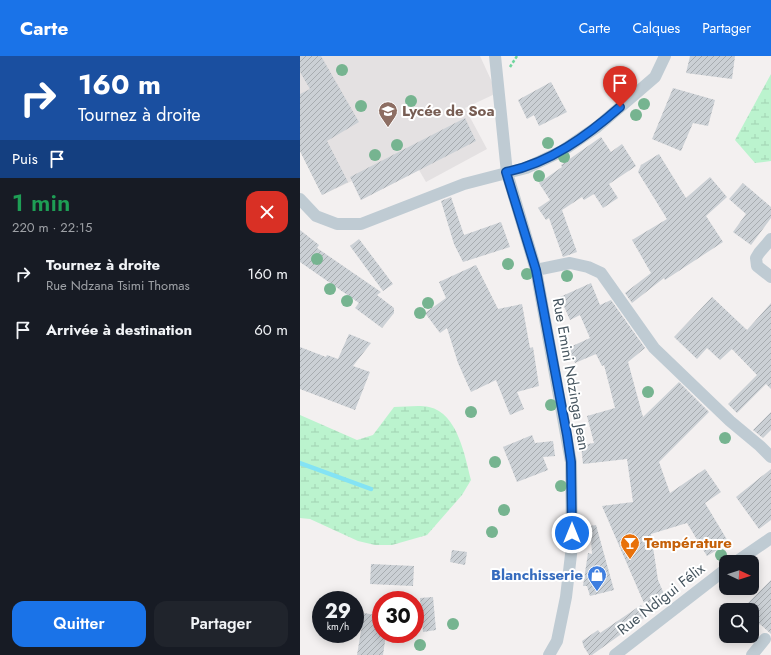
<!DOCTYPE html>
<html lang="fr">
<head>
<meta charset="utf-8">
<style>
  :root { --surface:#171b24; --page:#20242c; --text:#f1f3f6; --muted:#9ea1a6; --accent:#1a73e8 }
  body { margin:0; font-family:Jost,sans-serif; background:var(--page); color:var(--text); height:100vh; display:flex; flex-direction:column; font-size:15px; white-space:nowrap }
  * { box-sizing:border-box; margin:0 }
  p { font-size:13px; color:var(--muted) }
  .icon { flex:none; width:22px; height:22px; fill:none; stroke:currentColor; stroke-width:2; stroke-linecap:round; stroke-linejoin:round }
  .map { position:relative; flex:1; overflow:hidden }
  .sheet { display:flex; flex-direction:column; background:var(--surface); width:300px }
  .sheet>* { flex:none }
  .top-card { background:#1a4fa0; color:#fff; overflow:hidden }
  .needle { width:26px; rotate:94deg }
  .fabs { position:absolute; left:419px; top:499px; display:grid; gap:8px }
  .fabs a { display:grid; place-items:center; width:40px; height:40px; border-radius:8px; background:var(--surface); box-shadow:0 2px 10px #0003; font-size:20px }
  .speed { position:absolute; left:12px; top:535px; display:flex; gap:8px; font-size:20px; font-weight:700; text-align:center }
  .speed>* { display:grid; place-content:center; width:52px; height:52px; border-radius:50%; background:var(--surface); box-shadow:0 2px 10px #0003; line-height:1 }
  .speed small { font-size:10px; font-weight:400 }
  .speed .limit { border:6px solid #d22; background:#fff; color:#111 }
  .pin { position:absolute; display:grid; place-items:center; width:34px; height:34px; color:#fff; margin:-41px -17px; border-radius:50% 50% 50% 0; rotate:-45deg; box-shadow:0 0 4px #0007 }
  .pin .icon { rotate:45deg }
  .me { position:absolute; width:44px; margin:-22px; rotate:0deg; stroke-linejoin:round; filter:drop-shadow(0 0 3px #0008) }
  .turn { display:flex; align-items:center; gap:14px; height:84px; padding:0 12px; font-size:18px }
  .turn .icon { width:52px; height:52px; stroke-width:2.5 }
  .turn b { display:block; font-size:28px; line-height:34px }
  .then { display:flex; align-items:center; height:38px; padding:0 12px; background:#0003; gap:8px; font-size:15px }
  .round { display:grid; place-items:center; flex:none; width:42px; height:42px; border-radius:12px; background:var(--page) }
  .summary { display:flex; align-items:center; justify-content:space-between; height:68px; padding:0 12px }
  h1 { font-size:24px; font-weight:600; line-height:30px; color:#1e9e55 }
  .button { display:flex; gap:8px; margin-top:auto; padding:8px 12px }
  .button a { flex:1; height:46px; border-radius:12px; background:var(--accent); color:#fff; font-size:16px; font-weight:600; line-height:46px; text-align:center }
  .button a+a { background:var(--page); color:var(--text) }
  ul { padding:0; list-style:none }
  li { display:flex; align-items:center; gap:12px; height:56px; padding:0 12px }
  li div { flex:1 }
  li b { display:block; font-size:15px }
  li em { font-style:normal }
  header { display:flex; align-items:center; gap:24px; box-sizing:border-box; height:56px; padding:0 20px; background:var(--accent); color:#fff }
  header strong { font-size:19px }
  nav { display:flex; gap:22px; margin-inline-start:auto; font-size:14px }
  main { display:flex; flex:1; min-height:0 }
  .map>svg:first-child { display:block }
  .education { fill:#e4e1e2 }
  .wetland { fill:url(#wetland-marsh) }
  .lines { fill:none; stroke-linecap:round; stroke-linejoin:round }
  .stream { stroke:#84e3f4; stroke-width:4.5 }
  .building { fill:url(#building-hatch) }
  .path { stroke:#6fd59d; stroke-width:2.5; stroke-dasharray:3 2; stroke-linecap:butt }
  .minor { stroke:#bfcbd3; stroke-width:12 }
  .tree { fill:#76b490 }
  .route-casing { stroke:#114b97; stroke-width:10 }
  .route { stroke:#1a73e8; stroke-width:7 }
  .labels { text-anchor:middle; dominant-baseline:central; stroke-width:4; stroke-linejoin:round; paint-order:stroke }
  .education-label { font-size:15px; font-weight:bold; fill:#785e54; stroke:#fff; text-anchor:start }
  .street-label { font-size:15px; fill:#46555f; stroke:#fff }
  .food-label { font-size:15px; font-weight:bold; fill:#c56008; stroke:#fff; text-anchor:start }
  .shop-label { font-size:15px; font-weight:bold; fill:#366cbe; stroke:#fff; text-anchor:end }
</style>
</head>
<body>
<header>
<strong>Carte</strong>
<nav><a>Carte</a><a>Calques</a><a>Partager</a></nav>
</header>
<main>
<section class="sheet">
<div class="top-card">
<div class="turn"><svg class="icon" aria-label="right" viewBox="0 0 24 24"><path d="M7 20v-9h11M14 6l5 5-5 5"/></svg><div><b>160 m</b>Tournez à droite</div></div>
<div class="then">Puis<svg class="icon" aria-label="arrive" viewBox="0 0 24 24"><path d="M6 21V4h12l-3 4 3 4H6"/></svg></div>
</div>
<div class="summary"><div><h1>1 min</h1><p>220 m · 22:15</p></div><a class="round" style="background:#d93025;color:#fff"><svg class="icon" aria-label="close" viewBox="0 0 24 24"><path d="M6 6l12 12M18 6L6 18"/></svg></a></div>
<ul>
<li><svg class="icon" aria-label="right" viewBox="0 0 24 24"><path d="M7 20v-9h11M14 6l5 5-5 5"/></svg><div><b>Tournez à droite</b><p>Rue Ndzana Tsimi Thomas</p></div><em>160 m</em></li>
<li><svg class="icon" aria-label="arrive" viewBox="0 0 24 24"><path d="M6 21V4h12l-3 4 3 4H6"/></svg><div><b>Arrivée à destination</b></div><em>60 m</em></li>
</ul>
<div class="button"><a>Quitter</a><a>Partager</a></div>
</section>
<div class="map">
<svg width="471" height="599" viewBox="0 0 471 599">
  <defs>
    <pattern id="wetland-marsh" width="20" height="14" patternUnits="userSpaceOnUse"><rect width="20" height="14" fill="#bbf3ce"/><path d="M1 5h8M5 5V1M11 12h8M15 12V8" fill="none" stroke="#a2d2b3"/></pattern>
    <pattern id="building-hatch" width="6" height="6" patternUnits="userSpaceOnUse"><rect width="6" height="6" fill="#cbd0d5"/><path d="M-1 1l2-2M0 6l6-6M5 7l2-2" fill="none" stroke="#a7acb0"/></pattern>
  </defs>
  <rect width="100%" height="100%" fill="#f3f0f0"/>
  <!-- education -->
  <path class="education" d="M0 0H180L197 37 165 52 187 93 126 126 119 114 61 144 52 125 22 139 0 95Z"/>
  <!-- wetland -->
  <path class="wetland" d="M471 18V105L455 107 435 84Z
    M94 351C105 351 119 349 129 351 158 357 165 401 171 424L162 439 127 479 92 489H75L58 485 10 463 0 462V359L57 384 73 379Z"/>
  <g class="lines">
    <!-- stream -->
    <path class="stream" d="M0 407 71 433"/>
  </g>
  <!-- building -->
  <path class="building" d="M0 0H21L59 66 27 85 48 126 22 139 0 95V38L10 33 0 16Z
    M390 0H435L432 23 386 17Z
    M251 26 267 56 239 70 234 59 227 63 218 44Z
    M373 32 415 44 408 70 393 67 381 95 352 83Z
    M165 62 176 85 61 144 50 121Z
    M301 81 311 96 322 88 336 110 309 128 318 142 303 152 294 138 284 144 282 141 262 154 277 196 263 201 249 162 246 164 238 152 250 144 239 127 262 111 261 109Z
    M359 98 386 142 410 121 427 141 406 160 423 186 365 224 364 222 332 247 325 237 351 217 332 184 367 163 338 116 341 109Z
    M443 127 471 151V162L451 189 433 176 446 158 429 143Z
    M151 141 164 179 201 166 210 191 163 206 154 188 141 145Z
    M0 174 19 189 17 192 81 236 77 239 94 252V257L82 272 55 252 59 247 0 206Z
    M59 183 93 228 83 235 50 190Z
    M176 209 198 253 222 248 230 292 233 291 239 330 217 336 224 353 210 359 196 324 171 336 158 307 147 272 140 277 125 257 146 242 139 226Z
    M291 227 300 249 311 244 345 292 328 306 343 361 379 326 409 356 359 406 370 437 405 413 421 436 405 447 429 487 407 500 387 467 351 478 358 524 367 545 347 554 302 450 333 446 327 403 283 408 281 389 294 387 287 360 315 352 304 309 302 310 296 298 275 307 268 292 290 282 280 259 270 264 260 241Z
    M412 241 447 274 471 247V333L466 328 437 357 428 348 457 319 432 293 420 304 407 292 397 303 374 281Z
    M49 278 71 287 53 310 70 316 55 354 0 333V291L26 301 27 299 38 303Z
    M471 356V374L463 382 453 374Z
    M232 379 235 387 253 385 255 400 243 401 248 414 217 426 203 391Z
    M471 413V464L459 473 436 441Z
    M296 469 314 534 290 540 287 530H283L288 497 292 498 290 470Z
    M152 494 167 496 165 509 150 506Z
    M71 508 114 510 113 530 70 528Z
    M471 524V578L460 568 459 569 452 560V554H447L444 551Z
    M133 541 136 574 123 576 120 542Z
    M341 549 348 559 292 599H289L284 591 282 585 298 574 300 577Z
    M64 557 81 560V578H86L83 599H57Z"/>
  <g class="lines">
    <!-- path -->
    <path class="path" d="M210 11 217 0"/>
    <!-- minor -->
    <path class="minor" d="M195 0 207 117 236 214 271 406 272 490 266 541 257 585 249 599
      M0 143 16 160 37 168H61L164 128 226 112 262 95 297 71 355 21 365 0
      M471 183 459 197 456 202 457 210 471 221
      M236 214 270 207 288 211 301 217 354 292 430 365 460 390 471 401
      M436 506 471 482
      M315 599 426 513
      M452 599 465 583"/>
  </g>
  <!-- trees -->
  <g class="tree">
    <circle cx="42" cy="14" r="6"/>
    <circle cx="111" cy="45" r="6"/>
    <circle cx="344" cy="48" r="6"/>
    <circle cx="61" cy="50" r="6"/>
    <circle cx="336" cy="59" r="6"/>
    <circle cx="248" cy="87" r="6"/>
    <circle cx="97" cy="89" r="6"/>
    <circle cx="75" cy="99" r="6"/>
    <circle cx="264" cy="101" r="6"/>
    <circle cx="239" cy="120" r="6"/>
    <circle cx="17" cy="203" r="6"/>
    <circle cx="208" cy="208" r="6"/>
    <circle cx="227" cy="218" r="6"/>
    <circle cx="267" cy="220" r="6"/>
    <circle cx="30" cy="233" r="6"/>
    <circle cx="47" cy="245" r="6"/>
    <circle cx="128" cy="247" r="6"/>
    <circle cx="120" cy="257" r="6"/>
    <circle cx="348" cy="336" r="6"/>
    <circle cx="251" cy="349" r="6"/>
    <circle cx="171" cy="356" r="6"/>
    <circle cx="425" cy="382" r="6"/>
    <circle cx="195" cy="406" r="6"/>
    <circle cx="261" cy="430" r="6"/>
    <circle cx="204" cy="454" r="6"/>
    <circle cx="192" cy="476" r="6"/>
    <circle cx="421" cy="499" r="6"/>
    <circle cx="153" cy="568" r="6"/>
    <circle cx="120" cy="589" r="6"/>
  </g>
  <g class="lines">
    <!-- route casing -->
    <g class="route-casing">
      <path id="route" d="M272 477 271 406 267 379 236 214 206 116C250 107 287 80 320 51"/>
    </g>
    <!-- route -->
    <use href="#route" class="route"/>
  </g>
  <!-- icons -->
  <defs>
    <g id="school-pin" transform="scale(1)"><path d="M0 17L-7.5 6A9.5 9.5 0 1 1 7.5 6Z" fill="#8d6e63" stroke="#fff"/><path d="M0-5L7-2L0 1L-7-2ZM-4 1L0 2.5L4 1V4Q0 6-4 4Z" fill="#fff"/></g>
    <g id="bar-pin" transform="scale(1)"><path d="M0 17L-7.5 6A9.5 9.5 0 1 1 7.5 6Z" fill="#e8710a" stroke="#fff"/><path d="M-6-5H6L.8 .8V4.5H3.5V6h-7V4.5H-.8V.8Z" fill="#fff"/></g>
    <g id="shop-pin" transform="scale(1)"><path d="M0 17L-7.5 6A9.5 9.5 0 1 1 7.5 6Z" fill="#3f7fe0" stroke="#fff"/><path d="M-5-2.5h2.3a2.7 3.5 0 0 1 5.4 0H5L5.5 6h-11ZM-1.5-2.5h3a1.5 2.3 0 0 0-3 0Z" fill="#fff"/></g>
  </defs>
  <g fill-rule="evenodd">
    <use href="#school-pin" x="88" y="55"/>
    <use href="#bar-pin" x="330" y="487"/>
    <use href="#shop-pin" x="297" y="519"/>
  </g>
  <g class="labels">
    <!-- education labels -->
    <g class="education-label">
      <text x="102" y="55">Lycée de Soa</text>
    </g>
    <!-- street labels -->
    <g class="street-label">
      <text transform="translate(271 318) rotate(80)">Rue Emini Ndzinga Jean</text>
      <text transform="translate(361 543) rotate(-38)">Rue Ndigui Félix</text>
    </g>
    <!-- food labels -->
    <g class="food-label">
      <text x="344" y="487">Température</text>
    </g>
    <!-- shop labels -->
    <g class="shop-label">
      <text x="283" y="519">Blanchisserie</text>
    </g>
  </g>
</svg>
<div class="fabs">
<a><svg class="needle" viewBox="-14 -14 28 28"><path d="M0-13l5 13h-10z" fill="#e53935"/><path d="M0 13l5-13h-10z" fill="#9ea1a6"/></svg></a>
<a><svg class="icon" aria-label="search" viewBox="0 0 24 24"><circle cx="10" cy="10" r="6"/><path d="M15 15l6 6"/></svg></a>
</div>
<div class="speed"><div>29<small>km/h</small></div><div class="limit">30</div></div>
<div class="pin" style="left:320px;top:51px;background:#d93025"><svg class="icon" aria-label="arrive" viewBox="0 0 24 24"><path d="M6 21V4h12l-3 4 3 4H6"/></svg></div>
<svg class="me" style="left:272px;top:477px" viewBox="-20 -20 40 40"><circle r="17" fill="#1a73e8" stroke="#fff" stroke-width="3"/><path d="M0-11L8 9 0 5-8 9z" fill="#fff"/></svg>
</div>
</main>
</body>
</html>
